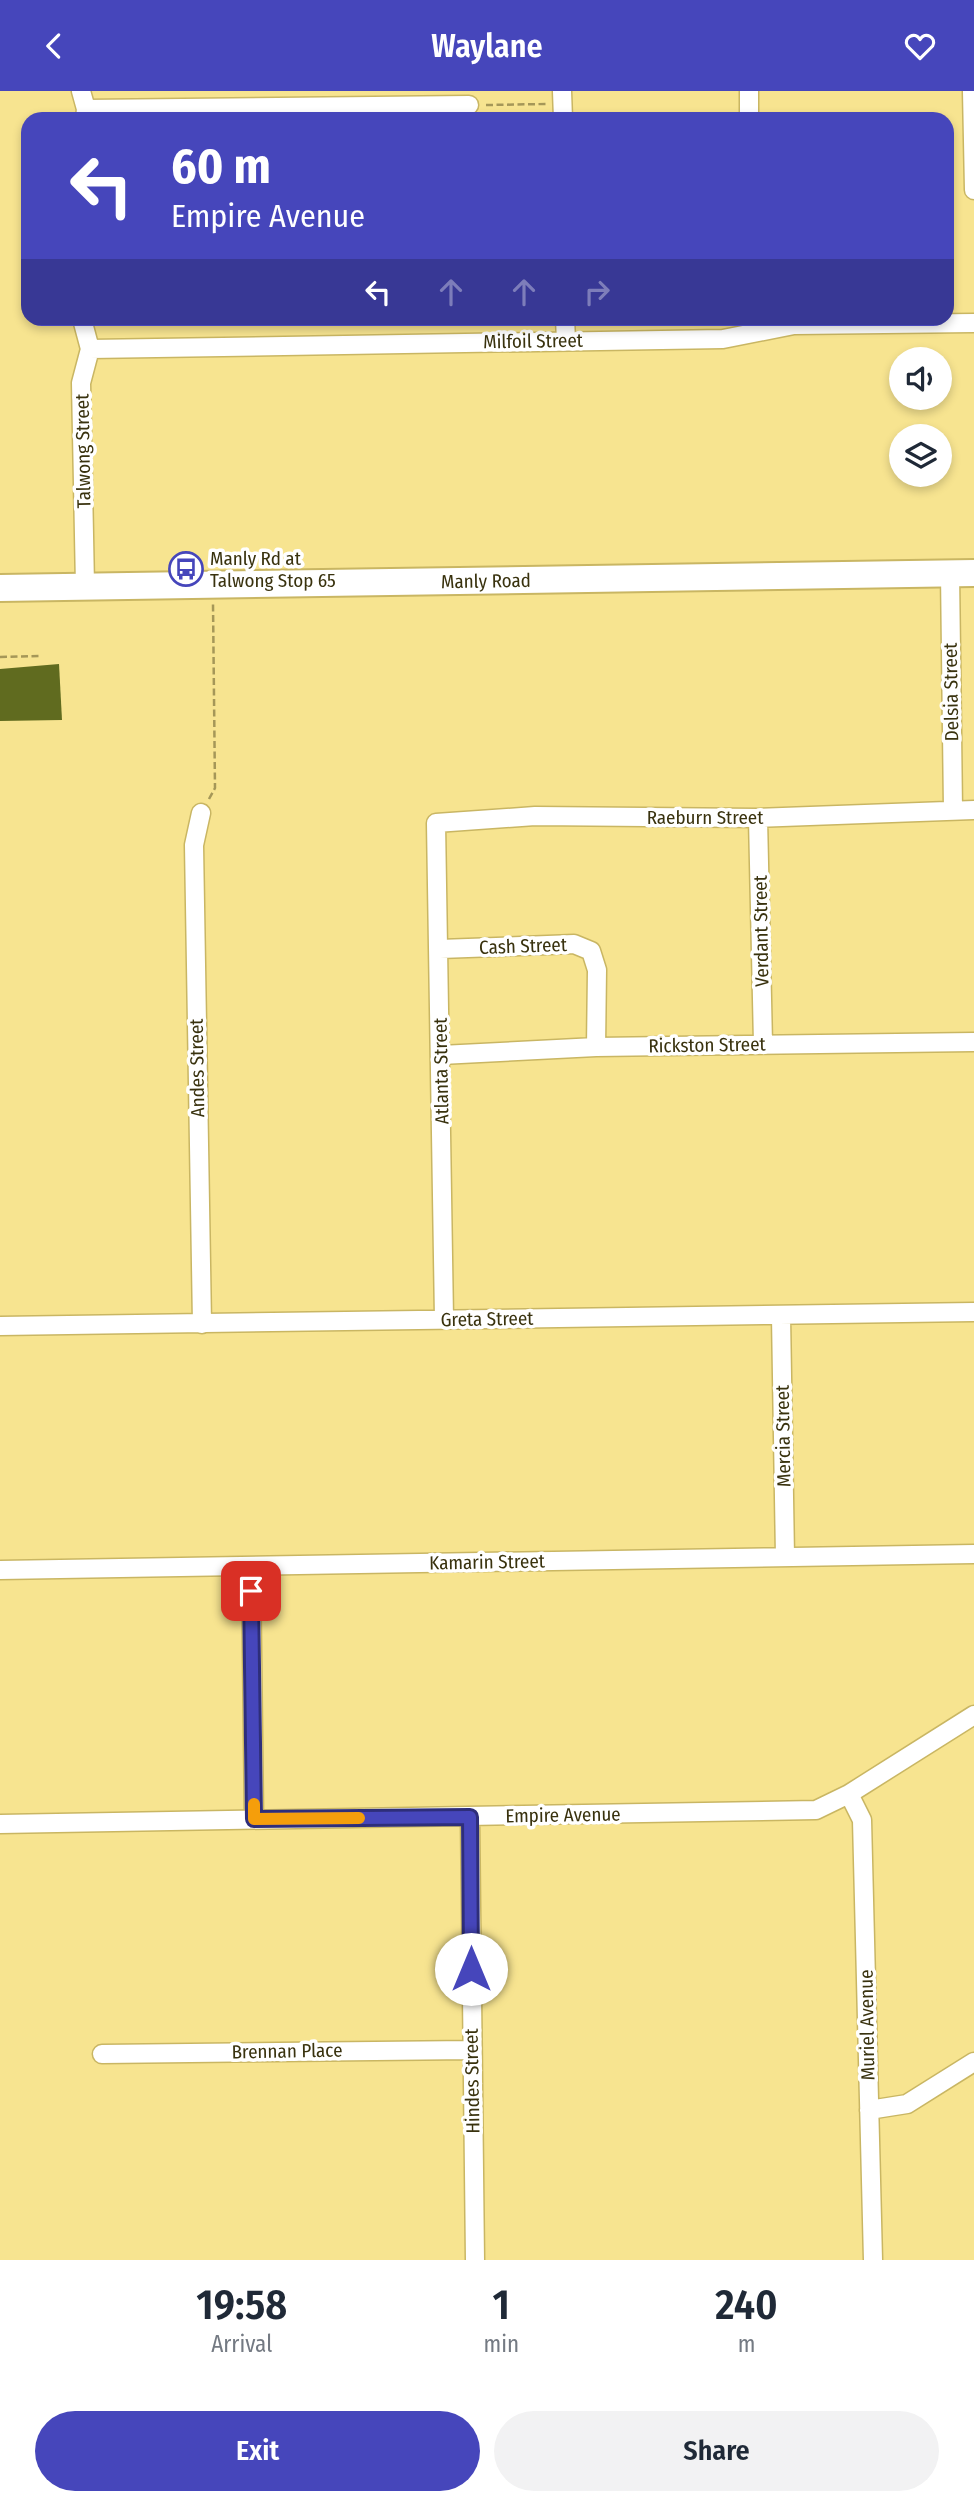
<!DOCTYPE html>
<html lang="en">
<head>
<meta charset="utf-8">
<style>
  :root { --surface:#fff; --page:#f2f2f3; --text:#1f2937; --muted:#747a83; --accent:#4646bb }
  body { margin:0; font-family:"Fira Sans Condensed",sans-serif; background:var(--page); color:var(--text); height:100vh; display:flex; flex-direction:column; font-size:26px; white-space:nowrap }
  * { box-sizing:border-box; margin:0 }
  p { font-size:23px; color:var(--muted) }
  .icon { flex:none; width:38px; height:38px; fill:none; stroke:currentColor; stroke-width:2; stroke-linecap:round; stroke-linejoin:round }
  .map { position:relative; height:2169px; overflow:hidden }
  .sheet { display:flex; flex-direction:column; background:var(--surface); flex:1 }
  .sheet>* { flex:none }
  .guide { position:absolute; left:21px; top:21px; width:933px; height:214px; border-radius:21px; box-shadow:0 4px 10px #0003; background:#4646bb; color:#fff; overflow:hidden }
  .buttons { position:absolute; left:889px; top:256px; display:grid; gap:14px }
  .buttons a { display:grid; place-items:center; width:63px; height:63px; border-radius:50%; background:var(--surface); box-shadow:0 4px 10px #0003; font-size:35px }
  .pin { position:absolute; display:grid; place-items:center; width:60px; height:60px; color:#fff; margin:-30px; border-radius:14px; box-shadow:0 4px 10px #0006 }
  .me { position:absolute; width:77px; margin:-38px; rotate:0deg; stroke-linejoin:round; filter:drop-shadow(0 0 5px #0008) }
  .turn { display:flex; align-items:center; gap:24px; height:147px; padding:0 35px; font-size:32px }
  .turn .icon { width:91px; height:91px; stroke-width:2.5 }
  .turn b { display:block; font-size:49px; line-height:60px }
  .lanes { display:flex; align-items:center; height:66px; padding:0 35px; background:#0003; justify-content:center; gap:35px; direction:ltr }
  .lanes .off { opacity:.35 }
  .eta { display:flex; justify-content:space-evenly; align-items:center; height:119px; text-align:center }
  .eta b { font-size:42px; font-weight:600; line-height:49px }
  .action { display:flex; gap:14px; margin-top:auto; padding:14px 35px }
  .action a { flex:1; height:80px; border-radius:42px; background:var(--accent); color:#fff; font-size:28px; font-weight:600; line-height:80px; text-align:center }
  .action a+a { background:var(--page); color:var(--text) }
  header { display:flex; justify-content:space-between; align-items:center; height:91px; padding:0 35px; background:var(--accent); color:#fff; font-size:32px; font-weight:600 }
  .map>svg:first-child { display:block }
  .building { fill:#606b1f }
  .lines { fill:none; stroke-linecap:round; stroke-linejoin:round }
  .street-casing { stroke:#c9b663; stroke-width:21 }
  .secondary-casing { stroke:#c9b663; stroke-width:30 }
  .path { stroke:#a59758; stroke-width:2.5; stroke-dasharray:7 3.5; stroke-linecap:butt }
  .street { stroke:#fff; stroke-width:18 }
  .secondary { stroke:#fff; stroke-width:26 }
  .route-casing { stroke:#2e2e7a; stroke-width:18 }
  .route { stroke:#4646bb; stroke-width:12 }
  .slow { stroke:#f59e0b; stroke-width:12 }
  .labels { text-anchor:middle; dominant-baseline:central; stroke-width:7; stroke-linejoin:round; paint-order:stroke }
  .street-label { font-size:19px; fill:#39320e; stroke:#fff }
  .poi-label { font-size:19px; fill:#39320e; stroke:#fff; text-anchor:start }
</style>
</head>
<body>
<header><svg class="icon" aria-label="back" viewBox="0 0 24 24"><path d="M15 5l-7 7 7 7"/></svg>Waylane<svg class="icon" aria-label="heart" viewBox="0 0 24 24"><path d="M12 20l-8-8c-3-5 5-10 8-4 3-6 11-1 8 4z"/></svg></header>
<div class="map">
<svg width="974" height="2169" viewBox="0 0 974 2169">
  <rect width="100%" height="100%" fill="#f7e490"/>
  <!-- building -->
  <path class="building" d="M59 573 62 629 0 630V578Z"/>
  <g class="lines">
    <!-- street casing -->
    <g class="street-casing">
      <path id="street" d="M81 0 86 18 85 28
        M562 0 563 28
        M749 0V28
        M972 0 974 99
        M86 18 469 14
        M82 228 90 258 81 292 85 495
        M565 228 566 249
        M90 258 723 248 794 234 974 232
        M950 482 953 719
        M201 722 194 754 202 1233
        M758 727 763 953
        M440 858 574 853 591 860 597 879 596 956
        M441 964 596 956 974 951
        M781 1225 785 1466
        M444 1228 436 732 535 725 758 727 974 719
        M0 1235 974 1221
        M251 1475 254 1728
        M0 1479 974 1463
        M849 1703 862 1729 873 2169
        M470 1726 475 2169
        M0 1733 816 1719 849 1703 974 1624
        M102 1963 471 1959
        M869 2019 907 2013 974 1971"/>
    </g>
    <!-- secondary casing -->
    <g class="secondary-casing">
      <g id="secondary">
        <path id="s1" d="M0 497 974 482"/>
      </g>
    </g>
    <!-- path -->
    <path class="path" d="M486 14 546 13
      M0 566 41 565
      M209 708 215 697 213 513"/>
    <!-- street -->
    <use href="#street" class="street"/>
    <!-- secondary -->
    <use href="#secondary" class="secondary"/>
  </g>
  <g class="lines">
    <!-- route casing -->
    <g class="route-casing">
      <path id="route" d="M251 1500 254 1728 470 1726 471 1878"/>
    </g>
    <!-- route -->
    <use href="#route" class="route"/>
    <!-- slow -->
    <path class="slow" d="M254 1713V1728L359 1727"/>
  </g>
  <!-- icons -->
  <defs>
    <g id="bus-ring" transform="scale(1.75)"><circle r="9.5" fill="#fff" stroke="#4646bb" stroke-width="1.5"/><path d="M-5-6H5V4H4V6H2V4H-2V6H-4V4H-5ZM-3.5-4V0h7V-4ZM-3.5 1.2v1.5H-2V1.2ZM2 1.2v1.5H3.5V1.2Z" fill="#4646bb"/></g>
  </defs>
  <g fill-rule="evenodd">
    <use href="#bus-ring" x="186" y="478"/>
  </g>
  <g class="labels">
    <!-- street labels -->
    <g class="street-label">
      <text transform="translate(533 250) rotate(-1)">Milfoil Street</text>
      <text transform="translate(83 360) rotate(-91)">Talwong Street</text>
      <text stroke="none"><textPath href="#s1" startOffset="486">Manly Road</textPath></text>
      <text transform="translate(951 601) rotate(-91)">Delsia Street</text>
      <text x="705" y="726">Raeburn Street</text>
      <text transform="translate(761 840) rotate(-91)">Verdant Street</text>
      <text transform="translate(523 855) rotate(-2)">Cash Street</text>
      <text transform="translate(707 954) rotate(-1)">Rickston Street</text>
      <text transform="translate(197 977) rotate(-91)">Andes Street</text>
      <text transform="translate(441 980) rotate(-91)">Atlanta Street</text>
      <text transform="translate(487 1228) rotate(-1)">Greta Street</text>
      <text transform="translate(783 1345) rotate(-91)">Mercia Street</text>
      <text transform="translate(487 1471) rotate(-1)">Kamarin Street</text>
      <text transform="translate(563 1724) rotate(-1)">Empire Avenue</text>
      <text transform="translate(867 1934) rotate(-91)">Muriel Avenue</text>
      <text transform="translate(287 1960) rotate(-1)">Brennan Place</text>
      <text transform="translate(472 1990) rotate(-91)">Hindes Street</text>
    </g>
    <!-- poi labels -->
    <g class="poi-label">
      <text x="210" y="467">Manly Rd at<tspan x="210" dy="22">Talwong Stop 65</tspan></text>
    </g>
  </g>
</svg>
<div class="buttons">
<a><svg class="icon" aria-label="sound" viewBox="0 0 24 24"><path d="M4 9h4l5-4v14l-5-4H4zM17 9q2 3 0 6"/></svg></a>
<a><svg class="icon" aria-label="layers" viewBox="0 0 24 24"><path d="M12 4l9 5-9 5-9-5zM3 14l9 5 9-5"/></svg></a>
</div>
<div class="pin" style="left:251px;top:1500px;background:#d93025"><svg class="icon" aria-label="arrive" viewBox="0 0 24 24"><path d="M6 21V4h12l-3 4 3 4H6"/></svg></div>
<svg class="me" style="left:471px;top:1878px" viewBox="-20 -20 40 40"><circle r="19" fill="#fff"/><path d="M0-13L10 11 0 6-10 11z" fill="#4646bb"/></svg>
<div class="guide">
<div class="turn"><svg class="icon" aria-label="left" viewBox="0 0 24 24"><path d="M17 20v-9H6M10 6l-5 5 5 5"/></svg><div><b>60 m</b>Empire Avenue</div></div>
<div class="lanes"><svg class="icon" aria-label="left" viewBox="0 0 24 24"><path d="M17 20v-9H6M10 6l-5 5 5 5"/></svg><svg class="icon off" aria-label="ahead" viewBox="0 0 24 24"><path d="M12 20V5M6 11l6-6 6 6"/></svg><svg class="icon off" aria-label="ahead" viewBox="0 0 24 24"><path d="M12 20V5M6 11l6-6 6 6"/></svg><svg class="icon off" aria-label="right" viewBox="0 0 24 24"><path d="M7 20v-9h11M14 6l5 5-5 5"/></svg></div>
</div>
</div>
<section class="sheet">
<div class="eta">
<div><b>19:58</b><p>Arrival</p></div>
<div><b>1</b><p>min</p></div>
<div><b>240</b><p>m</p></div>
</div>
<div class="action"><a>Exit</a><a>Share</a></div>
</section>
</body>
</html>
